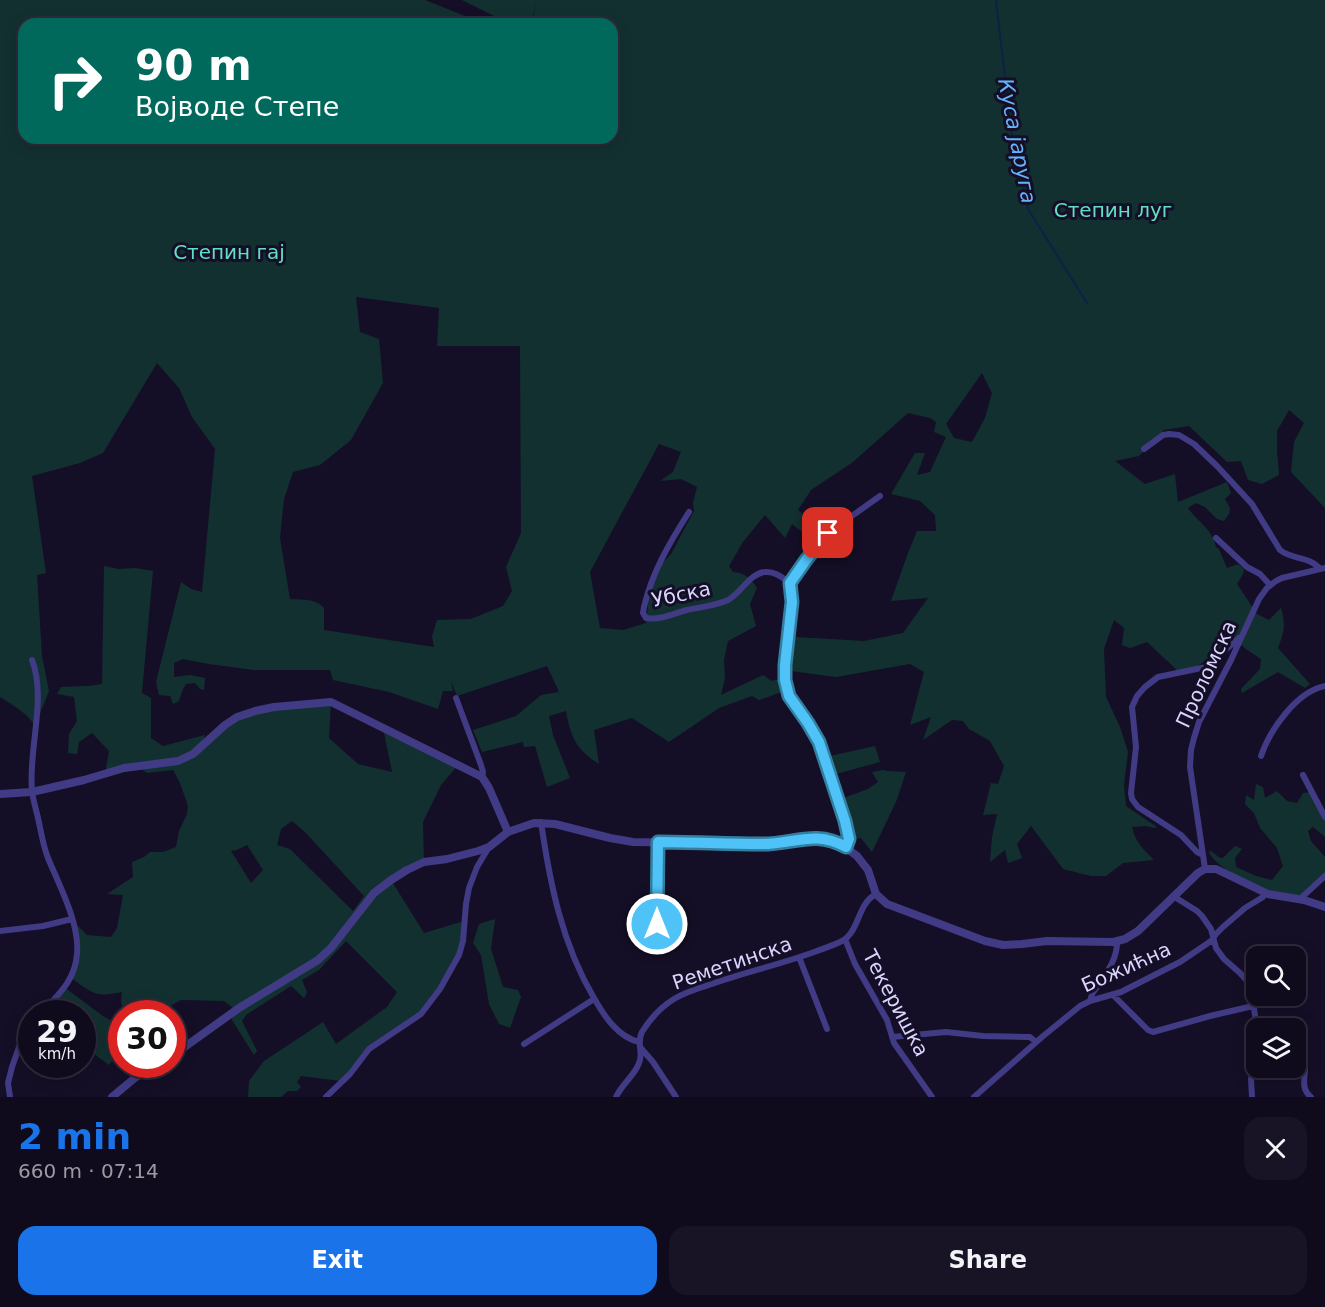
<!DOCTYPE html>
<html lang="en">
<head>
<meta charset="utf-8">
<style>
  :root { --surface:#0f0b1c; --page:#181425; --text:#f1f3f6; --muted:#9b9ba3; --line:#2f2b3b; --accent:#1a73e8 }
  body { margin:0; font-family:"DejaVu Sans",sans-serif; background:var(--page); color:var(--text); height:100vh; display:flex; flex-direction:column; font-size:22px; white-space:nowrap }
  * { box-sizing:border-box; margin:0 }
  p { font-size:20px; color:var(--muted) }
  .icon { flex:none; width:33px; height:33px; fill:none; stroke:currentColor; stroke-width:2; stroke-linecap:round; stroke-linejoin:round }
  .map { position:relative; height:1097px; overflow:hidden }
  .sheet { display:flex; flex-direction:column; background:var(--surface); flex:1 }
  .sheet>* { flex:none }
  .guide { position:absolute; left:18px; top:18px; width:600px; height:126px; border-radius:18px; box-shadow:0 3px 15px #0003,0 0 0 2px var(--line); background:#00695c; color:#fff; overflow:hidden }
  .fabs { position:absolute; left:1246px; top:946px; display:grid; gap:12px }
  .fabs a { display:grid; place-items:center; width:60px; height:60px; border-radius:12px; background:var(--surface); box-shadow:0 3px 15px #0003,0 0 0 2px var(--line); font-size:30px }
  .speed { position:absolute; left:18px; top:1000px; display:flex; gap:12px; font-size:30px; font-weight:700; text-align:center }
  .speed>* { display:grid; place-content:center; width:78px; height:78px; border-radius:50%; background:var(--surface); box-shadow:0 3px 15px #0003,0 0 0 2px var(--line); line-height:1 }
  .speed small { font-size:15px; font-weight:400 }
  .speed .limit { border:9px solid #d22; background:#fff; color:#111 }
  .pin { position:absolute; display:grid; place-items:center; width:51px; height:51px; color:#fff; margin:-26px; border-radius:12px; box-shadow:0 3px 9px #0006 }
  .me { position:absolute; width:66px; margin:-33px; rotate:0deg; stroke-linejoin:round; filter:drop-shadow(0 0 4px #0008) }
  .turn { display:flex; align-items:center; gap:21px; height:126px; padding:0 18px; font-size:27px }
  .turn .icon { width:78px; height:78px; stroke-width:2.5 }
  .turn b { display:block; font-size:42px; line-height:51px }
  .round { display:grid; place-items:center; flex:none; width:63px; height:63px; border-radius:18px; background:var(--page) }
  .summary { display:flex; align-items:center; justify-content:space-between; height:102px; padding:0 18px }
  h1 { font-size:36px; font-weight:800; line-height:45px; color:var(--accent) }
  .button { display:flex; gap:12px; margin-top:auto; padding:12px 18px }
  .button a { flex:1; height:69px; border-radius:18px; background:var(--accent); color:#fff; font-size:24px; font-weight:800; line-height:69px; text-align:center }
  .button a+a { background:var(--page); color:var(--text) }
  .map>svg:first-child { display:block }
  .green { fill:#133030; fill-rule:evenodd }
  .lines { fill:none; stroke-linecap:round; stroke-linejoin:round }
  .stream { stroke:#0d2148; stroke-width:2 }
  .minor { stroke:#403b84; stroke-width:6 }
  .tertiary { stroke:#403b84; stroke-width:8 }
  .route-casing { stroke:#337fa1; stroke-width:15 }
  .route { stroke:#4fc3f7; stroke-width:10 }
  .labels { text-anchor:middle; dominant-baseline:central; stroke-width:6; stroke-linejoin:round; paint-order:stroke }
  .park-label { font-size:20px; fill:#61dec3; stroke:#140f26 }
  .street-label { font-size:20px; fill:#dbd5fe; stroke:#140f26 }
  .water-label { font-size:21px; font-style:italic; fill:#65b2fd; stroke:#140f26 }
</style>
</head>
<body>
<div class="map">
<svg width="1325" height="1097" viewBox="0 0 1325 1097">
  <rect width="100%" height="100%" fill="#140f26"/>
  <!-- green -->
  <path class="green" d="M0 0H425L485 24H24V138H612V24H532L536 2 531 24H505L506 22 462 0H1325V508L1291 472 1294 442 1304 423 1289 410 1277 431V450L1279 475 1262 484 1248 480 1241 461 1227 462 1189 426 1164 430 1139 456 1115 461 1145 484 1175 474 1178 502 1227 482 1231 493 1225 499 1230 508 1229 514 1224 521 1217 519 1205 507 1196 503 1188 508C1197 521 1213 530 1216 547L1219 549 1227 568 1238 564 1244 569 1243 574 1237 584 1257 614 1269 620 1281 608C1286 625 1284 632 1278 648L1310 684 1305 688 1278 672 1242 693 1241 689 1260 669 1261 659 1246 649 1232 637C1216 651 1202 669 1179 672L1147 642 1130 648 1122 645 1124 628 1114 620 1104 649 1106 697 1120 727 1128 752 1124 785 1126 806 1157 827 1154 828 1146 826 1132 827C1135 842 1144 850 1154 860L1123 863 1106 876H1091L1063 869 1031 826 1017 844 1022 858 1008 863 1005 850 990 862 992 837 997 814 983 815 991 783 998 784 1004 766 990 741 969 729 963 721 952 720 923 740 931 717 910 725 924 672 910 664 836 677 791 671 795 637 864 641 903 633 928 598 891 601 908 553 917 531H936L935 515 920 501 891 494 915 453H925L917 475 930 472 946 437 934 432 936 422 930 418 908 413 853 462 811 490 798 510 821 528 811 539 792 524 785 538 765 515 743 542 729 566 733 572C744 573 751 578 757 588L750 604 756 626 728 641 724 660 725 678 721 695 763 675 772 681 779 679 782 692 759 700 752 696 719 708 669 742 632 718 594 730 599 764C576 749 571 738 566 711L549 716 553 735 570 778 547 787 535 746 524 747 523 742 482 752 473 730 516 716 541 695 559 692 547 666 457 696 451 681 453 691H443L438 709 389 692 333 680 330 670H254L209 664 183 659 174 663V677L190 675 205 678 204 690 200 689 195 683 186 684 183 689 179 701 173 704 170 696 159 695 156 682 181 582 191 589 202 592 215 449 192 417 179 388 157 363 103 453 80 463 32 476 46 573 37 575 42 656 49 691 35 726C26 712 14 706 0 697ZM356 297 439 308 437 346H520L521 533 506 567 512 591 503 606 476 617 470 619 437 620 432 636 434 647 324 630V608C315 598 302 600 290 599L280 538 284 499 293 472 320 465 351 440 383 383 379 339 360 332ZM982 373 992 393 985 418 972 442 954 438 946 424ZM659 444 681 452 673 472 660 481 681 479 697 487 693 503 694 511 671 554 659 567 649 597 646 623 623 630 600 628 590 572Z
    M104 566 118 569 135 568 153 571 142 693 151 698V738L163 746 205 735 202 745 247 714 331 702 329 738 358 764 392 772 383 728 458 765 441 785 423 822 424 862 391 880 424 933 464 921 459 953 423 1015 403 1029 366 1050 341 1081 301 1076 297 1082 301 1087 297 1091H288L281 1097H248L249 1081 264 1061 323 1022 336 1044 387 1007 397 992 346 941 319 970 302 980 307 992 304 998 291 986 246 1015 242 1021 257 1051 254 1055 232 1020 233 1008 224 1001 181 1000 156 1014H126L121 1003 122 992C94 998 93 993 71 978L74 972 77 925 87 935 111 937 117 928 123 895 107 894 133 877 132 862 144 857 150 852H163L176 847 179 831 187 814 188 806 180 783 173 770 147 773 137 766 105 774 109 751 92 733 79 742 77 754 68 753 69 734 77 721 74 697 57 694 61 687 88 686 102 684ZM292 821 305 832 364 896 353 911 290 849 277 845 281 829ZM247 845 263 870 251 883 231 851 237 850Z
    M875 746 880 762 836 774 830 756Z
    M883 770 887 771 906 772 896 802 872 852 861 838 849 839 838 800 868 789 878 782 872 772Z
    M1256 784 1263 787 1265 798 1277 791 1287 801 1297 803 1303 793 1312 792 1325 817V837L1313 827 1308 831 1311 841 1325 857V876L1301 896C1290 894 1278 893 1268 890 1254 887 1214 866 1209 852L1211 851 1220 858H1223L1235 846 1242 849 1235 858 1236 867 1256 876 1272 880 1283 866 1277 848 1260 828 1254 813 1245 804 1246 795 1254 800Z
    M495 919 491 949 503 987 518 990 521 997 510 1028 499 1024 489 1004 481 955 473 943 479 924Z
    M64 987 103 1016 120 1026H121V1050L109 1065 83 1046 82 1014H40Z"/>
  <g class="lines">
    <!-- stream -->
    <path class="stream" d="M996 0 1011 130 1028 209 1087 303"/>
    <!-- minor -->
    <path class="minor" d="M1144 449 1163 435 1169 434 1179 435 1194 444 1217 466 1252 504 1280 550C1292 560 1310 556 1320 569
      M689 512C670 542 652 572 644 607L643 613 646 618C661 620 672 614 687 610 700 607 715 606 728 600 741 593 750 573 765 572 775 571 783 578 790 583
      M1216 538 1247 567 1260 574 1270 585
      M32 660C47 699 28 749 32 791 33 800 36 809 38 818 41 831 43 846 48 858 59 885 80 924 77 954 75 981 58 995 40 1014
      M456 698 481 765 483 772 482 777
      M1261 756C1270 730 1296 692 1325 686
      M1303 775 1325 817
      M541 822C550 884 562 944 594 998 604 1016 618 1037 639 1042
      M846 847 849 839 845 821 819 742 808 723 793 703 785 687V665L792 602 790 583 806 560 828 533 880 496
      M1203 855 1190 767 1191 750 1194 738 1199 722 1231 660 1259 599 1267 588 1276 581 1282 578 1325 568
      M1205 869 1203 855 1197 852 1181 835 1138 807 1132 799 1131 793 1136 747 1132 707 1137 696 1145 687 1158 677 1206 667 1239 638
      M1173 896 1197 911 1202 916 1211 929 1216 948 1224 959 1240 973 1248 982 1252 994 1257 1030
      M1300 899 1325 876
      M0 931 43 926 72 919
      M631 935 655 927 657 924 658 842
      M845 939 855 964 887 1020 894 1043 932 1097
      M799 957 827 1029
      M1113 995 1148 1030 1153 1032 1210 1016 1253 1006
      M1090 1001 1092 994C1102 979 1118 961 1117 941
      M892 1037 946 1032 983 1036 1026 1037H1030L1036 1042
      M524 1044 594 999
      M640 1047 653 1062 676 1097
      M1305 1070C1304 1081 1302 1090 1311 1097
      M10 1097 8 1083 12 1067 25 1030 32 1023
      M326 1097 350 1074 369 1049 421 1014 440 989 459 955 463 941 466 904 469 888 477 867 489 847
      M616 1097C622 1084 635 1075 639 1063 644 1053 636 1043 642 1032 650 1019 661 1007 674 999 685 992 699 988 712 984 746 972 782 964 817 951 825 948 834 945 842 941 860 931 857 904 876 894
      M974 1097 1042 1037 1080 1006 1090 1001 1121 992 1180 962 1211 941 1216 934 1223 927 1245 908 1263 897 1265 893
      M1252 1097 1251 1079 1257 1054"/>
    <!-- tertiary -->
    <path class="tertiary" d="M0 794 32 792 84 780 124 768 178 761 193 754 225 725 237 717 255 711 274 707 331 702 482 777 489 788 508 832
      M172 1056 239 1008 318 960 331 948 374 893 391 880 407 870 424 862 447 859 478 851 489 847 508 832 534 823 555 824 610 838 633 842 766 844 812 838 824 839 841 844 857 856 868 870 876 894 887 904 985 941 1003 945 1022 944 1047 941 1113 942 1125 939 1138 931 1198 873 1205 869H1216L1268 894 1304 900 1325 907
      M112 1097 136 1077 159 1065"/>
  </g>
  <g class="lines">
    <!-- route casing -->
    <g class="route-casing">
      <path id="route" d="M657 924 658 842C692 842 726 844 760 844 793 845 814 829 846 847L849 839 845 821 819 742 808 723 789 696 785 680V665L792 602 790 583 806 560 828 533"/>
    </g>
    <!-- route -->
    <use href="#route" class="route"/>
  </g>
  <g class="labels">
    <!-- park labels -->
    <g class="park-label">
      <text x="1113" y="210">Степин луг</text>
      <text x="229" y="252">Степин гај</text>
    </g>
    <!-- street labels -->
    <g class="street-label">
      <text transform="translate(681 594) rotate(-12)">Убска</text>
      <text transform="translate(1206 674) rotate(-65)">Проломска</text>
      <text transform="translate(732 963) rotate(-19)">Реметинска</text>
      <text transform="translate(1126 967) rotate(-24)">Божићна</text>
      <text transform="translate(896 1003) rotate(62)">Текеришка</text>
    </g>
    <!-- water labels -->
    <g class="water-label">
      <text transform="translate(1017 141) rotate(79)">Куса јаруга</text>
    </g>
  </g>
</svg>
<div class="fabs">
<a><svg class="icon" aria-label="search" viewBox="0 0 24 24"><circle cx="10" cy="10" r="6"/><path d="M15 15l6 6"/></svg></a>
<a><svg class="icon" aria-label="layers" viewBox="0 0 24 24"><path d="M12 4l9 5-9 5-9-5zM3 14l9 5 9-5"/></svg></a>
</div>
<div class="speed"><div>29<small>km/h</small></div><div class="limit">30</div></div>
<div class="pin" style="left:828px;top:533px;background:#d93025"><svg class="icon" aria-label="arrive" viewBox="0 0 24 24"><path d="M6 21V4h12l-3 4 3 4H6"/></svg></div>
<svg class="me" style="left:657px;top:924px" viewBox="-20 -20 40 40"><circle r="17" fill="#4fc3f7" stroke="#fff" stroke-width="3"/><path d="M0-11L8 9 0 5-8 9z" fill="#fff"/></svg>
<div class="guide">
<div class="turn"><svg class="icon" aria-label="right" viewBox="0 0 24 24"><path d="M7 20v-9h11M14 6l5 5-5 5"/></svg><div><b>90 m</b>Војводе Степе</div></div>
</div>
</div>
<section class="sheet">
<div class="summary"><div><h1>2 min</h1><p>660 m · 07:14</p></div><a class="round"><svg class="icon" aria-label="close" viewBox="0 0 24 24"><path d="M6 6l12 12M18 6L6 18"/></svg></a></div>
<div class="button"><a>Exit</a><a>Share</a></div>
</section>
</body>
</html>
